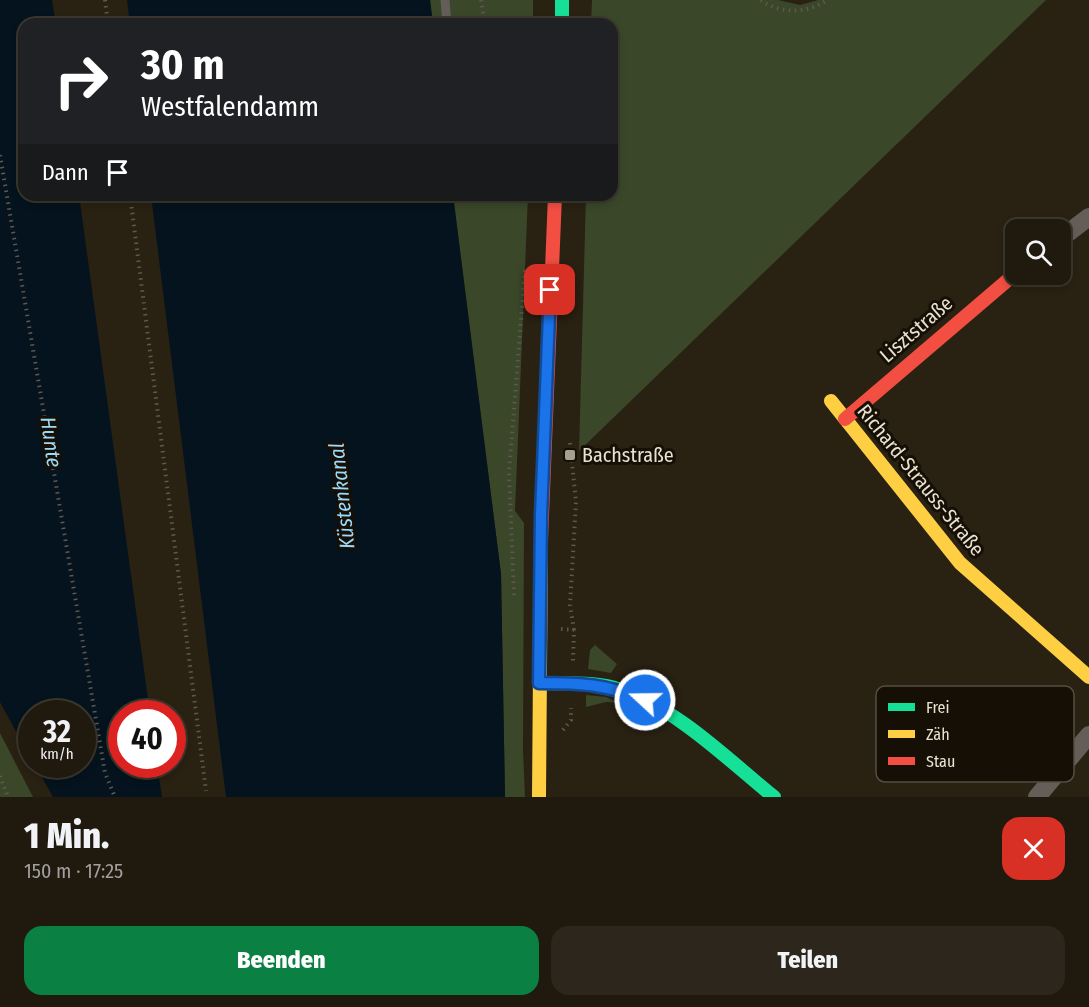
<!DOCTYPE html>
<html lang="de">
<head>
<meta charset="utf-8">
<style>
  :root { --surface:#1f190e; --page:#2c261c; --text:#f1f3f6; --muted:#a1a09e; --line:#3c382e; --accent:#0b8043 }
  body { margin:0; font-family:"Fira Sans Condensed",sans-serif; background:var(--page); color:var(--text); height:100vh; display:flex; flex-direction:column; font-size:22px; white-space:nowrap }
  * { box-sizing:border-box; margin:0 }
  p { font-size:20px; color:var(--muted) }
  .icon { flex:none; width:33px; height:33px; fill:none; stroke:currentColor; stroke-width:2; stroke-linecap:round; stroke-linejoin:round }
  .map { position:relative; height:797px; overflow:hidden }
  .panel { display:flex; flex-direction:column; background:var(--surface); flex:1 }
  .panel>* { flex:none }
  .hud { position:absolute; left:18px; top:18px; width:600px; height:183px; border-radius:18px; box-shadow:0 3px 9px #0003,0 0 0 2px var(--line); background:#202124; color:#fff; overflow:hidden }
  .tools { position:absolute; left:1005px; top:219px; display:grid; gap:12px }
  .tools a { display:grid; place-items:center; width:66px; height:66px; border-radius:12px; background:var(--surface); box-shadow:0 3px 9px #0003,0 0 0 2px var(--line); font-size:30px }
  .speed { position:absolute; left:18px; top:700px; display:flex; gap:12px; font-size:30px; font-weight:700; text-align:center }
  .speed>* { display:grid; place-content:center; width:78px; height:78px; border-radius:50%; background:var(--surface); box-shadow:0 3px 9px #0003,0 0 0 2px var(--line); line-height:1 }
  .speed small { font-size:15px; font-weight:400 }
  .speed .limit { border:9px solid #d22; background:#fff; color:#111 }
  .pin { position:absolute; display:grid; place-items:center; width:51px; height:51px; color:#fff; margin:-26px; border-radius:12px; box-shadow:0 3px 9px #0006 }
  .me { position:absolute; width:66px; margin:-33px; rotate:291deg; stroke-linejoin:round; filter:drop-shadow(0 0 4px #0008) }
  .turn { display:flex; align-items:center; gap:21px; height:126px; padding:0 24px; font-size:27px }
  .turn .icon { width:78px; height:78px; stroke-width:2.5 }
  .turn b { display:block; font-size:42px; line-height:51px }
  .then { display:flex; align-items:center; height:57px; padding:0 24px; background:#0003; gap:12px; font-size:22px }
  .round { display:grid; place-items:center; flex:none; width:63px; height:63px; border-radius:18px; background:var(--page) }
  .summary { display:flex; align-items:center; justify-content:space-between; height:102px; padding:0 24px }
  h1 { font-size:36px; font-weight:800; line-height:45px }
  .primary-button { display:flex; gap:12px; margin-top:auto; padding:12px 24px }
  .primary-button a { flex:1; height:69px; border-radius:18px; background:var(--accent); color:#fff; font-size:24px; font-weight:800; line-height:69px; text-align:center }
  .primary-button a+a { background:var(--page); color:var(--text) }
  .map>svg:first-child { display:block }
  .green { fill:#3a4729 }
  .water { fill:#04131d }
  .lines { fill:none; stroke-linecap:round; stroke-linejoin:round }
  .path { stroke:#5e5850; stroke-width:4; stroke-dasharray:1.5 4.5; stroke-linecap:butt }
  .lane { stroke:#645d58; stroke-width:9 }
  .street { stroke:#645d58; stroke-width:18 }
  .fast { stroke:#16e098; stroke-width:14 }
  .slow { stroke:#ffcf43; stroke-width:14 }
  .jam { stroke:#f24e42; stroke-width:14 }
  .route-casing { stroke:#114b97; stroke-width:15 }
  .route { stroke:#1a73e8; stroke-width:10 }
  .poi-dot { fill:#a69e8e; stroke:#150f05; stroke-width:2 }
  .labels { text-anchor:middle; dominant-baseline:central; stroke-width:6; stroke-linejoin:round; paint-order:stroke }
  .street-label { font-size:20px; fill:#eae1d1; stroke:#150f05 }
  .poi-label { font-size:20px; fill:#eae1d1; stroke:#150f05; text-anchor:start }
  .water-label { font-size:21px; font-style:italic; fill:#9bd9fb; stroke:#150f05 }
  .key { fill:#150f05; stroke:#554e42; stroke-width:1.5 }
  .key-label { font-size:16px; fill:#eae1d1 }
</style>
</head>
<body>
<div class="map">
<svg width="1089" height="797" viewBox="0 0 1089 797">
  <rect width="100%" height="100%" fill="#292112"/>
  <!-- green -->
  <path class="green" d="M430 0H533V24H433Z
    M592 0H778L800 5 818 0H1046L579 451 586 195H612V24H591Z
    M453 195H528L515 511 524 523 523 751 525 797H505L501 574Z
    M595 645 617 664 611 673 588 669 590 650Z
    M586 695 606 697 619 703 606 702 586 707Z
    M0 733 33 797H0Z"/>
  <!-- water -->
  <path class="water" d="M0 0H52L56 24H24V195H79L150 714H122V765H157L162 797H53L35 765H82V714H32L31 759 0 702Z
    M127 0H430L433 24H130Z
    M151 195H453L501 574 505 797H226Z"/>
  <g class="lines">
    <!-- path -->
    <path class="path" d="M105 0 108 24
      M481 0 485 24
      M761 0C779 14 808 14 827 0
      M0 155 105 773 115 797
      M130 195 206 791
      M570 443 576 502 570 605 574 630
      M514 595 509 472 525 270
      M561 629 574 630 573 661
      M563 730 571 720V708
      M0 776 8 797"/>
    <!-- lane -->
    <path class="lane" d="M445 0 447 24"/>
    <!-- street -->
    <path class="street" d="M1060 239 1089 217
      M1037 797 1089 735"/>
    <!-- fast -->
    <path class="fast" d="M562 0V24
      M539 683C566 684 595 681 621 690 678 709 728 760 774 797"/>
    <!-- slow -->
    <path class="slow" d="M831 401 960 563 1089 677
      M539 797 541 541"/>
    <!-- jam -->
    <path class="jam" d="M845 419 1016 273
      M541 541 555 195"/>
  </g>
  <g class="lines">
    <!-- route casing -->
    <g class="route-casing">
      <path id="route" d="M550 290 541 515 539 683C582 683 605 684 645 700"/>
    </g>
    <!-- route -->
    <use href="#route" class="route"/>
  </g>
  <!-- markers -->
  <rect class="poi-dot" x="564" y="449" width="12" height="12" rx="3"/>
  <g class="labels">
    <!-- street labels -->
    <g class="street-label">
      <text transform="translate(916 329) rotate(-41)">Lisztstraße</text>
      <text transform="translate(921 480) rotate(51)">Richard-Strauss-Straße</text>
    </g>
    <!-- poi labels -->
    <g class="poi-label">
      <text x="582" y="455">Bachstraße</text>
    </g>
    <!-- water labels -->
    <g class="water-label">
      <text transform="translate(51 442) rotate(82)">Hunte</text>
      <text transform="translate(342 496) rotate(-96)">Küstenkanal</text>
    </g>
  </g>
  <!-- legend -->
  <rect x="876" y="686" width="198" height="96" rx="9" class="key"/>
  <rect x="888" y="703" width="27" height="8" fill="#16e098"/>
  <rect x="888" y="730" width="27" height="8" fill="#ffcf43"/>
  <rect x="888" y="757" width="27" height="8" fill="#f24e42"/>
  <g class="key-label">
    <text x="926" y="713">Frei</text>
    <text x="926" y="740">Zäh</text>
    <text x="926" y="767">Stau</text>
  </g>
</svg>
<div class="tools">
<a><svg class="icon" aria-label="search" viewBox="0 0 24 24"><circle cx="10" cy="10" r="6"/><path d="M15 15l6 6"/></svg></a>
</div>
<div class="speed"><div>32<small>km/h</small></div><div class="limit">40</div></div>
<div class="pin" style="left:550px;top:290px;background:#d93025"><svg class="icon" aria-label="arrive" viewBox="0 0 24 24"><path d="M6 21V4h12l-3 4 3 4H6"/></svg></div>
<svg class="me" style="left:645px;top:700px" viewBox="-20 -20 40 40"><circle r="17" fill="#1a73e8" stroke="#fff" stroke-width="3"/><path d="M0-11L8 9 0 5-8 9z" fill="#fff"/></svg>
<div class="hud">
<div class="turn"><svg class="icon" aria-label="right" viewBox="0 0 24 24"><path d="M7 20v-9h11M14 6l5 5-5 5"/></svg><div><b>30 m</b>Westfalendamm</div></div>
<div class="then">Dann<svg class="icon" aria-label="arrive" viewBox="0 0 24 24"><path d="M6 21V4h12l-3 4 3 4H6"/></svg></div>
</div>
</div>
<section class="panel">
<div class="summary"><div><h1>1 Min.</h1><p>150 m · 17:25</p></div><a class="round" style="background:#d93025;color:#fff"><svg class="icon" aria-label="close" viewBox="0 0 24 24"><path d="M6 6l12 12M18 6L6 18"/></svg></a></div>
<div class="primary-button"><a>Beenden</a><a>Teilen</a></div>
</section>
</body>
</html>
